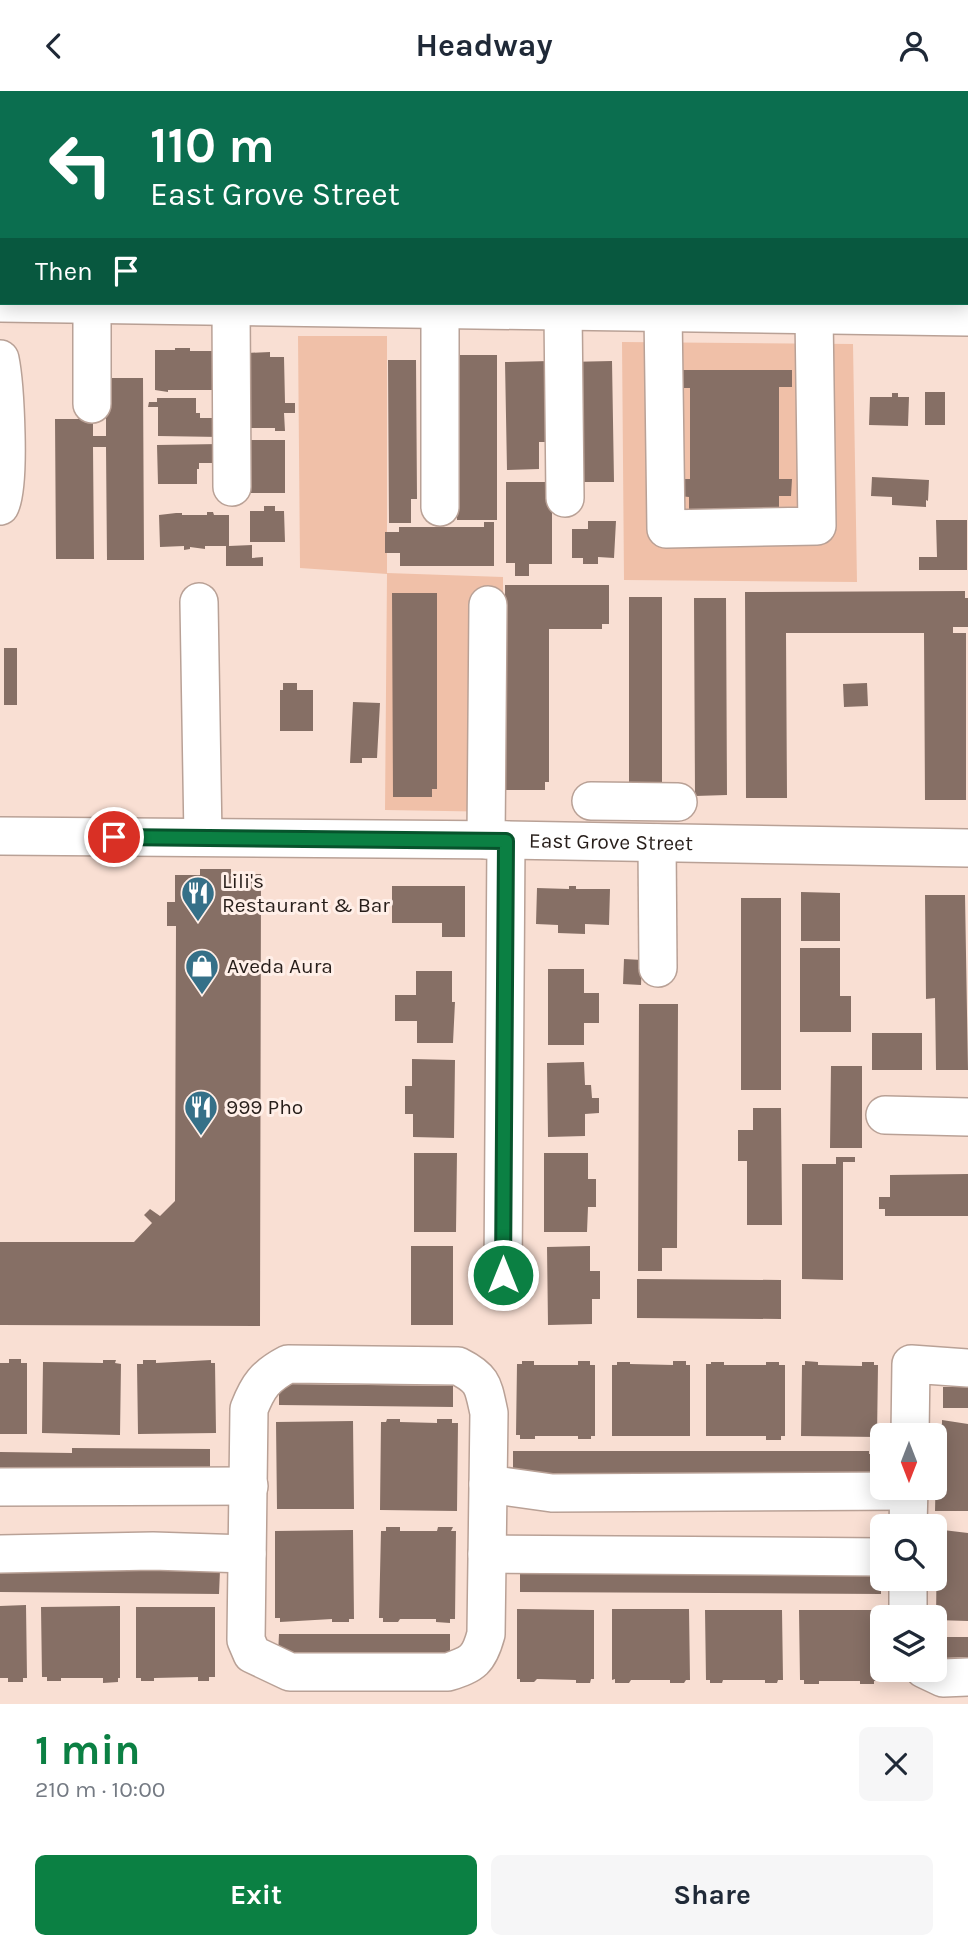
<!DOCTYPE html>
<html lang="en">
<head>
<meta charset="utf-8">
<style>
  :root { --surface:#fff; --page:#f6f6f7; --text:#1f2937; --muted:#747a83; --accent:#0b8043 }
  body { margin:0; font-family:Karla,sans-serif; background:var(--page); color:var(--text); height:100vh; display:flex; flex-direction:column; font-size:26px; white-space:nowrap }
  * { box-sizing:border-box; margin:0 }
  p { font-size:23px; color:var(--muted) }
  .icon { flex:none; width:38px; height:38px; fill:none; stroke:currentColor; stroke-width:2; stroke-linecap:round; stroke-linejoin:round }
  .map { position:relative; height:1613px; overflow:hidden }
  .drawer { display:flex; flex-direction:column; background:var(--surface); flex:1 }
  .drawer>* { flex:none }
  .hud { position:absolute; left:0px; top:0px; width:970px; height:214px; box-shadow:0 4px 18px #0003; background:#0b6e4f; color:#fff; overflow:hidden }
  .needle { width:46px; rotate:180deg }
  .tools { position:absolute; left:870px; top:1332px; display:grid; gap:14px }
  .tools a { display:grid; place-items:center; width:77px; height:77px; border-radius:10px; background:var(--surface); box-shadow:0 4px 18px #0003; font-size:35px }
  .pin { position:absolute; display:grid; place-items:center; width:60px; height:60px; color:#fff; margin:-30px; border:4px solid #fff; border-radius:50%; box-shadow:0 2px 7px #0007 }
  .me { position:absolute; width:77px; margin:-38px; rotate:0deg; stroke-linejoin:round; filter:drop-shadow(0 0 5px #0008) }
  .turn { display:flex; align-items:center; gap:24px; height:147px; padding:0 35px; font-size:32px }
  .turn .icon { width:91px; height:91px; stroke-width:2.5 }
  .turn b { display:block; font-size:49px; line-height:60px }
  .then { display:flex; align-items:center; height:66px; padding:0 35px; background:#0003; gap:14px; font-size:26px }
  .round { display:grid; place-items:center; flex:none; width:74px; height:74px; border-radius:10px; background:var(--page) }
  .summary { display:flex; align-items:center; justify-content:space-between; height:119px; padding:0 35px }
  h1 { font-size:42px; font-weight:700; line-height:52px; color:var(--accent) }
  .button { display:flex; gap:14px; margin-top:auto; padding:14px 35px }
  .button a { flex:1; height:80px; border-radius:10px; background:var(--accent); color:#fff; font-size:28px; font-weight:700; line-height:80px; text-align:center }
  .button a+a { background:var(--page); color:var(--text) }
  header { display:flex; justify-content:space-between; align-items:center; height:91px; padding:0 35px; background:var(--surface); font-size:32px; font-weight:700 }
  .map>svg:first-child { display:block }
  .green { fill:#f0c0a8 }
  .building { fill:#866f65 }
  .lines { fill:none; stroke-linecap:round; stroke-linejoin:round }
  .minor-casing { stroke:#b9a196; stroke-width:40 }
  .minor { stroke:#fff; stroke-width:37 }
  .route-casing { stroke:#07532c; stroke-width:18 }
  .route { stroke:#0b8043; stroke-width:12 }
  .labels { text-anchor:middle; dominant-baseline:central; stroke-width:6; stroke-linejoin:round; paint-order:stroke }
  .street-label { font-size:21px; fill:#271e1a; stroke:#ffefe8 }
  .poi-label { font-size:21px; fill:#271e1a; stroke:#ffefe8; text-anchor:start }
</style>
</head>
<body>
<header><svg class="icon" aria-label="back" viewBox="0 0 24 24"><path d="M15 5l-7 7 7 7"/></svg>Headway<svg class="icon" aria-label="person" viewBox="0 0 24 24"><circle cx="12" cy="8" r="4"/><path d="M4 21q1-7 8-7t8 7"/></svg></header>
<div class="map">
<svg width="968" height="1613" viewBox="0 0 968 1613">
  <rect width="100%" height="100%" fill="#f9dfd3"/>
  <!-- green -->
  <path class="green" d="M298 245H387V482L503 486 504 721 385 719 387 483 300 477Z
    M622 251 853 253 857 491 624 489Z"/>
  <!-- building -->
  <path class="building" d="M175 257H190V260H218V299H168V301L155 299V259H175Z
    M270 261V266H284L285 312H295V322H284L285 340H275V337H245L247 262Z
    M457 264H497V429H457Z
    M388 269H416L417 408H411V432H389Z
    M550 270 551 351H539V378L507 379 505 271Z
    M612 270 614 391H580L567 271Z
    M679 279H792V296H779V388H792L791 405H779V428H689V406L679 405V388H690V297H679Z
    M106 287H143L144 469H107L106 356H93L94 468H56L55 328H93V345H106Z
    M925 301H945V334H925Z
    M892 302H898V306H909L908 335 869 334 870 306H892Z
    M157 307H196V322H200V327H220V346L158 345V316H148L149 311H157Z
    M245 349H285V402H246Z
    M220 353V372H199V378H197V393H158L157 354Z
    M872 386 929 389 928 410 926 409V416L892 414V406L871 405Z
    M506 391H552V473H529V485H515V472H506Z
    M264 415H275V420H284L285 451H250V420H264Z
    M207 421H213L214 424H229V455L252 454V467L263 466V475H226V455H205V458L190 456V458L184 459V455L160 456 159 424 176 422H182V424H207Z
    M936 429H967V479H919V466H937Z
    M588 430H616L614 467 598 466V473H583V467H572V438H588Z
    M484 431H494V475H400V462H385V441H399V436H484Z
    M505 494H609V533H602V538H549V691H545V699H506Z
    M965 500V507H968V536H953V542H966V709H925L924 542H786L787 707H746L745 501Z
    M392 502H437V698H432V706H393Z
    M629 506H662V705H629Z
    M694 507H726L727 704 695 705Z
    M4 557H17V614H4Z
    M283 592H297V599H313V640H280V599H283Z
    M867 592 868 615 844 616 843 593Z
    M353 611 380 612 377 667H362V672H350Z
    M200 778H231V783H261L260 1235 0 1234V1151H134L152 1132 144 1124 150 1118 160 1125 175 1110 176 835H167V811H175V784H200Z
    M392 795H465V846H442V832H392Z
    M569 795H576V798H610L609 834 585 833V843L558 842V834L536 833 537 797 569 798Z
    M801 801 840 802V850H801Z
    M925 804H965L968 979H936L935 907 926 908Z
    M741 807H781V999H741Z
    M800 857H840V905H851V941H800Z
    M624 868 642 869 641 894 623 893Z
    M548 878H584V902H599V932H584V954H548Z
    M416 880H452V911H455L453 952H417V930H395V904H416Z
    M639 913H678L677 1157H662V1180H638Z
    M872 942H922V979H872Z
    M412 968 455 969 454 1047 413 1046V1023H405V995H412Z
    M584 971 585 994H591L592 1007H599V1022L585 1023V1045L548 1046 547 972Z
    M831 975H862V1057H830Z
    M753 1017H781L782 1134H747V1070H738V1039H753Z
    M414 1062H457L456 1141H414Z
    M544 1062H588V1088H596V1116H588L587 1141H544Z
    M836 1066H855V1071H843V1189L802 1188V1073H836Z
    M968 1083V1125H885V1118H879V1106H890V1084Z
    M411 1155H453V1234H411Z
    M590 1155V1180H600V1208H592V1233L548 1234 547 1156Z
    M637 1188 781 1189V1228L637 1227Z
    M9 1268H21V1272H27V1343H0V1272H9Z
    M103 1269H116L115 1272 121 1273 120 1344 42 1342 43 1271 103 1272Z
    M143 1269H156V1272L211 1269V1272H215L216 1342 138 1343 137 1273H143Z
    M522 1270H534V1274H578V1270H590V1274H595V1345H591V1348H578V1345H535V1348H520V1344H516L517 1273H522Z
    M673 1270H686V1274H690V1345H612V1274H617V1271H630V1273L673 1274Z
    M805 1270 818 1271V1274L862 1275V1271H874V1274H878L877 1346 801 1345 802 1274H805Z
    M711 1271H724V1274H766V1271H779V1274H785V1345H781V1349H766V1345H706V1273H711Z
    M279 1293 453 1295V1316L279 1314Z
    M943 1296H968V1317H943Z
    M387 1328H400V1331L437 1332V1328H452V1332H458L457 1420 380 1419 381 1331H386Z
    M942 1329 968 1333V1420H935L937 1333H942Z
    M353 1330 354 1418H277L276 1331Z
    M72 1357 210 1358V1382L0 1380V1361L72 1362Z
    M513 1360H869V1363H874V1384L513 1383Z
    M386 1436H400V1440H437L438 1436H453L451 1440H456L455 1528H450V1532L436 1531V1528H400L398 1531H383V1527H379L381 1440H386Z
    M353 1439 354 1528H349V1531H332V1528L280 1531V1527H275V1440Z
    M943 1439 968 1442V1530L936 1529 937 1442H943Z
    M0 1478 220 1479 219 1503 0 1501Z
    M520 1479 881 1481V1503L520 1501Z
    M26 1514 27 1587H23V1591H8V1587H0V1515Z
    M120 1515V1587H118V1591L103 1592V1587H61V1590H47V1586H42L41 1516Z
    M136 1516H215V1586H209V1590H198V1586L154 1587V1590H141V1587H136Z
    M517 1518 594 1519V1588H591L590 1592H576V1589L537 1588 534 1591H520V1588H517Z
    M612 1518H689L690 1589H686L684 1592H670V1589H631L629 1592H615V1588L612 1589Z
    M705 1519H782L783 1589H778L777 1592H765V1589H723L722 1592H710V1589H706Z
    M799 1519H878V1590H874V1593H860V1590H819V1593H804V1589H800Z
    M279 1543H450V1565L278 1564Z
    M942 1546H968V1566L942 1567Z"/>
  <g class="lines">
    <!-- minor casing -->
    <g class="minor-casing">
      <g id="minor">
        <path d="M747 0V2"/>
        <path d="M959 0V2"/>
        <path d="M719 2V0"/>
        <path d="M0 212 968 226"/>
        <path d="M92 213V313"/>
        <path d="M231 214 232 396"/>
        <path d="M563 220 565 407"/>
        <path d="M663 221 666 438 817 435 814 224"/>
        <path d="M0 268C5 292 11 397 0 415"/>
        <path d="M440 416V218"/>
        <path d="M199 511 203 746"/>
        <path d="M591 710 678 711"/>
        <path id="s1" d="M0 745 506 749 968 757"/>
        <path d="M486 749 488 514"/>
        <path d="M657 752 658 877"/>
        <path d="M885 1024 968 1026"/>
        <path d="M503 1184 506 749"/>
        <path d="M288 1273 458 1275C484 1288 483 1295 489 1322L486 1543C479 1569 473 1573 448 1581H290L252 1563 246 1549 249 1318C258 1295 265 1285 288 1273Z"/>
        <path d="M910 1344 911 1273 968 1277"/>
        <path d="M488 1393 552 1402 909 1400"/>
        <path d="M0 1396 249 1395"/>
        <path d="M908 1435 909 1396"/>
        <path d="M0 1463 153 1460 247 1463"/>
        <path d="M487 1463 882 1466"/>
        <path d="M908 1488V1526"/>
        <path d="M924 1578 943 1587 968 1586"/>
      </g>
    </g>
    <!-- minor -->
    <use href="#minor" class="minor"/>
  </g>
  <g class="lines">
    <!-- route casing -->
    <g class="route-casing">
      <path id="route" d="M114 746 506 750 503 1184"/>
    </g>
    <!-- route -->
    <use href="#route" class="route"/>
  </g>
  <!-- icons -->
  <defs>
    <g id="restaurant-pin" transform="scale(1.75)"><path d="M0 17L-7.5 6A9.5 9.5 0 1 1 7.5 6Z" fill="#357088" stroke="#ffefe8"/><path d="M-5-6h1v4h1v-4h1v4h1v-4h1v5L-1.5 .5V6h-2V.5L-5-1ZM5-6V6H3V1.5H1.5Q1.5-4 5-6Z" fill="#fff"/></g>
    <g id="shop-pin" transform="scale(1.75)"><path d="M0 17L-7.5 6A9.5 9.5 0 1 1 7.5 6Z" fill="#357088" stroke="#ffefe8"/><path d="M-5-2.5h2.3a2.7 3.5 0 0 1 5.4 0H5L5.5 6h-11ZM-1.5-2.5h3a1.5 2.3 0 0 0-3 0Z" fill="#fff"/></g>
  </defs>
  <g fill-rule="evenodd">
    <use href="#restaurant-pin" x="198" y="802"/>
    <use href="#shop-pin" x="202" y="875"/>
    <use href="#restaurant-pin" x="201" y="1016"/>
  </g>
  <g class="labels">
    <!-- street labels -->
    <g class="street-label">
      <text stroke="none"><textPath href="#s1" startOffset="611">East Grove Street</textPath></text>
    </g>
    <!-- poi labels -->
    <g class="poi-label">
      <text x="222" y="790">Lili's<tspan x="222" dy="24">Restaurant &amp; Bar</tspan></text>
      <text x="227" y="875">Aveda Aura</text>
      <text x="226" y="1016">999 Pho</text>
    </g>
  </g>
</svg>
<div class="tools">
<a><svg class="needle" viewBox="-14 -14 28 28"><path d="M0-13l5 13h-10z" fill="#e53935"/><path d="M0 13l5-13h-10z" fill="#747a83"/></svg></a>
<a><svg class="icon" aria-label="search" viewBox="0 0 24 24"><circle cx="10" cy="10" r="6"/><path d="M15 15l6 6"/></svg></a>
<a><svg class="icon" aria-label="layers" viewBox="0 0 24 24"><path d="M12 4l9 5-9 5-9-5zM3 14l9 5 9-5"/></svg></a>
</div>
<div class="pin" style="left:114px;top:746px;background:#d93025"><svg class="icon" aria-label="arrive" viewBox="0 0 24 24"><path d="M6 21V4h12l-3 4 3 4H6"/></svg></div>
<svg class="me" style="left:503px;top:1184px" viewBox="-20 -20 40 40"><circle r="17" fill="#0b8043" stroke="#fff" stroke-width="3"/><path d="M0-11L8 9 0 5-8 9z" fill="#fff"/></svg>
<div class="hud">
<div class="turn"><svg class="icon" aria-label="left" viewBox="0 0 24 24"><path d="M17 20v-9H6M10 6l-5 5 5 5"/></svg><div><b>110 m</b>East Grove Street</div></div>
<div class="then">Then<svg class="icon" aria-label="arrive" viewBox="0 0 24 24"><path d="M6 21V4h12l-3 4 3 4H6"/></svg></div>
</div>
</div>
<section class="drawer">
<div class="summary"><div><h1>1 min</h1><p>210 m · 10:00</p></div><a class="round"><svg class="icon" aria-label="close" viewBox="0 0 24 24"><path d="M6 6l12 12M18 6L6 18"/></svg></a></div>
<div class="button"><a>Exit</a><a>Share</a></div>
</section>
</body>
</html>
